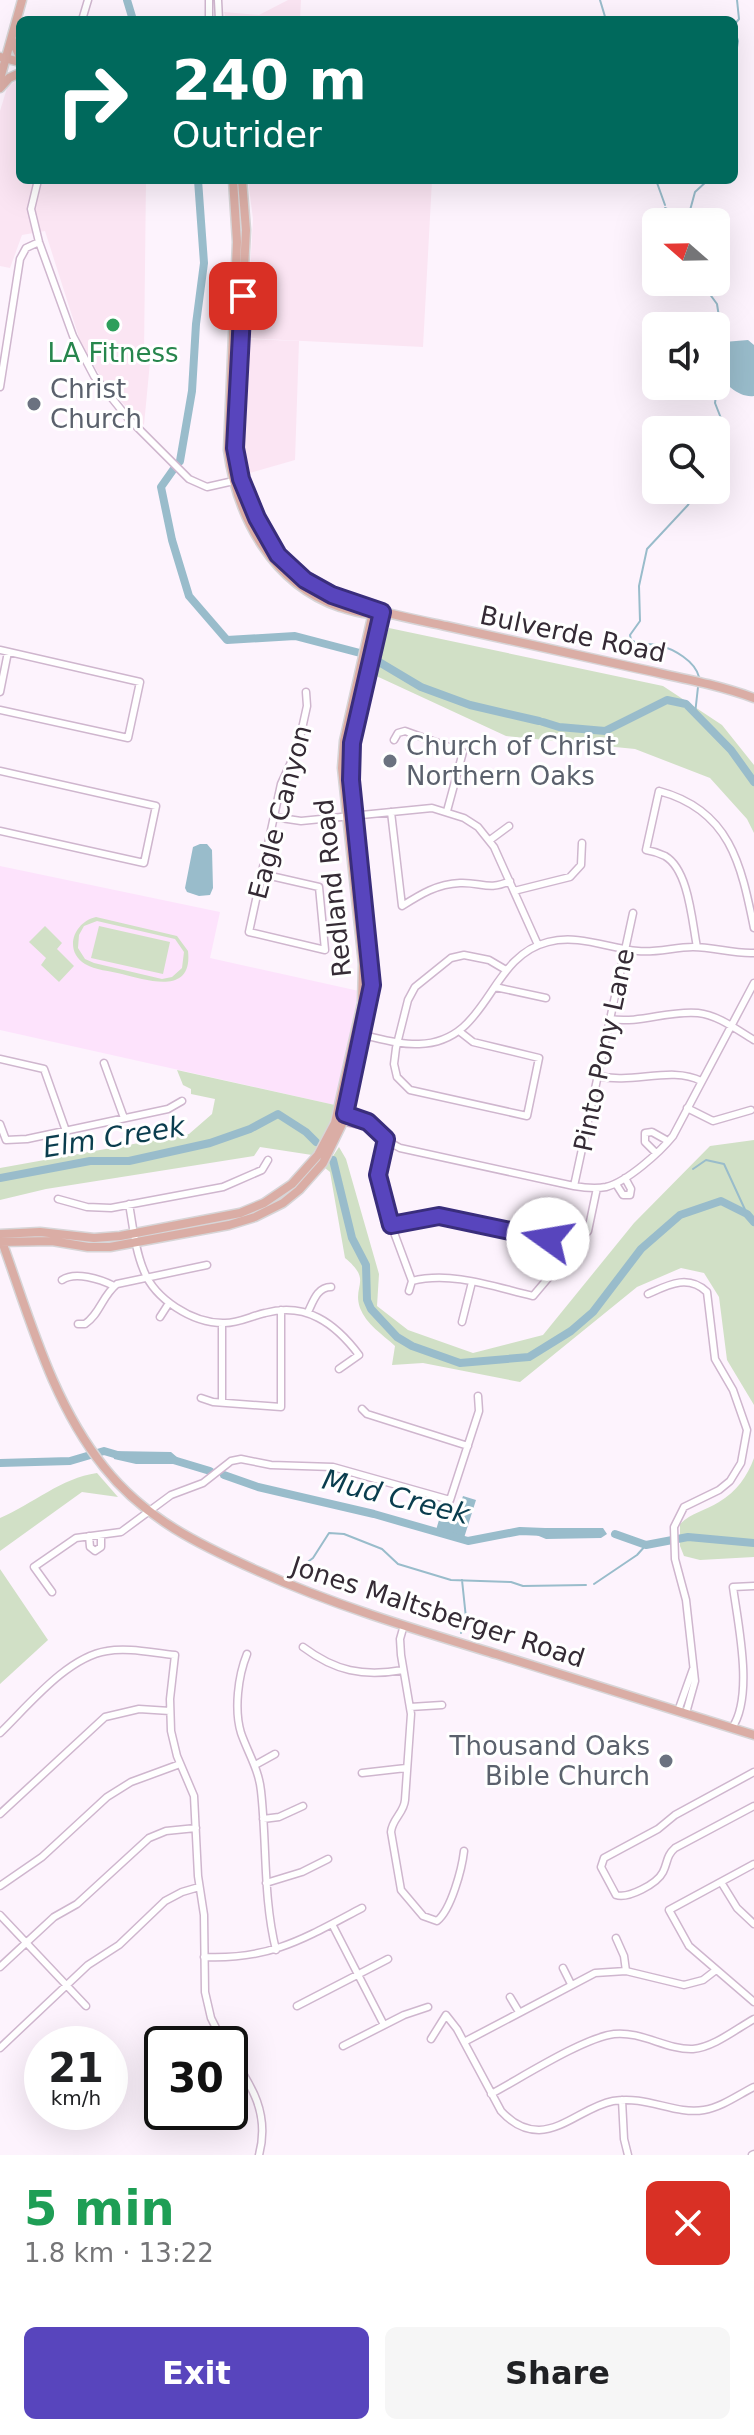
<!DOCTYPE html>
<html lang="en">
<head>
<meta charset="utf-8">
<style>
  :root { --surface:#fff; --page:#f6f6f6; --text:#202124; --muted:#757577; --accent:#5845bd }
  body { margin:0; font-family:"DejaVu Sans",sans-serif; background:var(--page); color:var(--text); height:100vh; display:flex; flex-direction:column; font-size:30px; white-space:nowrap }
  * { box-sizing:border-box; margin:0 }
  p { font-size:26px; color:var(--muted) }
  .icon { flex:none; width:44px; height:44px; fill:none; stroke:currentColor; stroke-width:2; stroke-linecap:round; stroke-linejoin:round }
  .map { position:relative; height:2155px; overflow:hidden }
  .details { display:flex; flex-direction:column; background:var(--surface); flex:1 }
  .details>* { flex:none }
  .banner { position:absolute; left:16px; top:16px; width:722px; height:168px; border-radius:12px; box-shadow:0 8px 32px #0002; background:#00695c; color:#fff; overflow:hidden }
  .needle { width:52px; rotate:290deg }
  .fabs { position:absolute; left:642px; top:208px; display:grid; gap:16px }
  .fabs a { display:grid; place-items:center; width:88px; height:88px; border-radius:12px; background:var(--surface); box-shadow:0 8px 32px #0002; font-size:40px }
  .speed { position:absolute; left:24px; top:2026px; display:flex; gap:16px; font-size:40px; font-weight:700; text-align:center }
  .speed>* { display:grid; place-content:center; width:104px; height:104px; border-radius:50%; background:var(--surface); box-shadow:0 8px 32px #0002; line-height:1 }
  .speed small { font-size:20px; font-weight:400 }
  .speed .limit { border:4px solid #111; border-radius:12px; background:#fff; color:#111 }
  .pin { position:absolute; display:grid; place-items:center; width:68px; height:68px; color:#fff; margin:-34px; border-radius:16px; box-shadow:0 4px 12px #0006 }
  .me { position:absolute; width:88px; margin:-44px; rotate:283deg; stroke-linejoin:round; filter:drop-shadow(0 0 6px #0008) }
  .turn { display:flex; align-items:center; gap:28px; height:168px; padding:0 24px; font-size:36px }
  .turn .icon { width:104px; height:104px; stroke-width:2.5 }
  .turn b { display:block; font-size:56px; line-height:68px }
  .round { display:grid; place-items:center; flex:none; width:84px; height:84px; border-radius:12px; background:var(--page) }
  .summary { display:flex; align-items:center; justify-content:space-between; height:136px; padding:0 24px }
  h1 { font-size:48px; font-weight:800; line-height:60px; color:#1e9e55 }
  .button { display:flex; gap:16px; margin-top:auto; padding:16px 24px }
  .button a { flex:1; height:92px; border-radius:12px; background:var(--accent); color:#fff; font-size:32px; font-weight:800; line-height:92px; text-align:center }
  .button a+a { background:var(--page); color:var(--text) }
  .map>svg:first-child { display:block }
  .commercial { fill:#fbe5f3 }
  .built { fill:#fde3fc }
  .green { fill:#d1e0c6; fill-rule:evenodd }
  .water { fill:#99bccb }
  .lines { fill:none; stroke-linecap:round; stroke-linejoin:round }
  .stream { stroke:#99bccb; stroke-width:2 }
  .river { stroke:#99bccb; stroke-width:8 }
  .minor-casing { stroke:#cfb6ce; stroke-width:9 }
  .major-casing { stroke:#d7d5d7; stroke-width:11 }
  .minor { stroke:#fff; stroke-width:6 }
  .major { stroke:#daada5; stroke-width:8 }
  .route-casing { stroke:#392d7b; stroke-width:20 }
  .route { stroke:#5845bd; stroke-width:14 }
  .leisure-dot { fill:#2e9e5b; stroke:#fff; stroke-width:3 }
  .worship-dot { fill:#6b7280; stroke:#fff; stroke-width:3 }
  .labels { text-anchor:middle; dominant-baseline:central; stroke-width:6; stroke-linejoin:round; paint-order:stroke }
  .leisure-label { font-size:26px; fill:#27864d; stroke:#fff }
  .worship-label { font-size:26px; fill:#5b616d; stroke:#fff; text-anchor:start }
  .street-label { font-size:26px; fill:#352b35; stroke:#fff }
  .water-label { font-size:28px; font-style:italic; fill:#0a3d4e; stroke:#fff }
</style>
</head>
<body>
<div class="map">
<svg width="754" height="2155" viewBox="0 0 754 2155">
  <rect width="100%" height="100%" fill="#fdf3fd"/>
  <!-- commercial -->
  <path class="commercial" d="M288 0H301L300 20H226L224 12 259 15Z
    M19 78 20 180H146L144 353 150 362 144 425 108 388 82 347 45 231 22 235 10 268 0 266V111L7 88Z
    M248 180H432L423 347 246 338 253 219Z
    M245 339 299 341 295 460 243 475 237 441Z"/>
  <!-- built -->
  <path class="built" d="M0 866 220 912 210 958 359 991 335 1105 0 1030Z"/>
  <!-- green -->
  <path class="green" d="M389 628 663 686 722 725 754 765V833L747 819 710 778 635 749 506 736 372 674Z
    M96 917 177 936 188 951C193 996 147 980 122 974 110 971 95 970 85 964 63 950 74 922 96 917ZM97 921 175 939 184 952 182 968 172 977 162 979 94 963 85 959 78 948 79 935 84 926Z
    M45 926 62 943 57 949 74 966 59 982 41 965 46 958 29 942Z
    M99 926 170 942 163 974 91 958Z
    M177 1070 335 1105 328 1128 312 1155 260 1147 254 1156 46 1189 0 1200V1168L189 1134 212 1114 215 1099 191 1094V1089L183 1085Z
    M754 1140V1405L727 1360 719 1297 704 1273 681 1268 637 1287 520 1382 423 1363 392 1365 395 1346C383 1335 366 1324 360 1308 352 1285 373 1281 345 1258L330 1172 325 1168 339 1147 346 1159 379 1274 377 1306 408 1330 473 1353 543 1335 634 1223 710 1146Z
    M754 1458V1557L700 1560 684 1556 680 1546V1524C692 1512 705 1511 719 1502 737 1491 747 1477 754 1458Z
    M97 1473 118 1497 82 1492 0 1551V1518C33 1504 61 1478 97 1473Z
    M0 1569 48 1640 0 1684Z"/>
  <!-- water -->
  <path class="water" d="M718 338 724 342 748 340 754 345V396C739 398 725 384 716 372Z
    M200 844H207L212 850 213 888 210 895 199 896 187 892 185 888 193 847Z
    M112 1451 171 1452 178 1458 174 1464H136L114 1459Z
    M463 1496 476 1500 464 1538 436 1530 442 1510 448 1513 459 1508Z
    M540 1528H603L607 1534 601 1538 546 1539 534 1534 535 1530Z"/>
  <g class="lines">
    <!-- stream -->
    <path class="stream" d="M600 0 606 20
      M734 25 739 19 737 0
      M734 27 738 41 734 66
      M656 180 665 205
      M664 222 663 213 665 208 680 215 689 214 695 192 708 180
      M701 282 717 304 723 343
      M716 456 726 431 715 403 719 373
      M697 490 688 505 647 549 639 586 640 621 630 635 631 640C640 645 648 643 658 645 674 649 695 661 699 677
      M695 714 698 687
      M693 1169 706 1160 724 1164 747 1214
      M293 1573 313 1558 329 1533 344 1534 382 1549 398 1564 451 1580 511 1582 523 1586 586 1585
      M594 1584 637 1555 646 1545
      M461 1633 466 1618 462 1580"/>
    <!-- river -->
    <path class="river" d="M127 0 133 20
      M180 461 192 391 196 324 204 263 198 180
      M173 470 161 487 172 540 189 596 227 640 295 636 360 653
      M374 659 421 687 470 705 539 721
      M543 722 559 727 605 731 667 700 686 704 731 750 754 782
      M333 1160 352 1238 366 1265 367 1300 371 1309 397 1337 412 1346 460 1363 529 1357 571 1331 593 1312 641 1249 680 1215 721 1201 747 1214 754 1222
      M0 1178 90 1161H129L210 1143 250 1129 278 1114 306 1132 316 1142
      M170 1459 210 1471
      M0 1463 70 1461 104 1451 121 1456
      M224 1475 258 1487 374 1514 468 1541 520 1531 545 1532
      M615 1534 646 1545 688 1537 754 1543"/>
    <!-- minor casing -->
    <g class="minor-casing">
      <path id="minor" d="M209 0V20
        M218 0 219 20
        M82 20 88 0
        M38 180 31 209 39 242 73 336 94 376 127 417 189 479 207 487 238 480
        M0 387 20 259 26 248 39 242
        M0 650 140 682 128 738 0 710
        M0 692 8 652
        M394 740 398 733 405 731 463 752 447 811
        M0 771 156 806 144 863 0 831
        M391 812 402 906C421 894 437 884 460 883 481 882 489 891 510 881
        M274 817 301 821 432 808 464 818 478 827 494 847 538 945
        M490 840 509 826
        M262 874 319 887 325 950 249 932 281 784 298 747 307 706 306 692
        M514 891 570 877 581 865 582 843
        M697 947C692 922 689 870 665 856 659 853 652 851 646 850L659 791C730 810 741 864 754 928
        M495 987 546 998
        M610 1019C640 1024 669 1010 698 1013 718 1015 737 1030 754 1040
        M459 1031 473 1042 539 1058 527 1116 410 1090 397 1077 394 1064 396 1048 408 1000 415 987 451 958 464 955 489 960 506 970
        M359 1034C378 1038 399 1045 419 1044 490 1042 487 957 548 942 578 934 608 948 638 951 656 953 675 947 693 947 714 947 733 954 754 953
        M0 1059 44 1069 66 1131
        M104 1063 124 1118
        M598 1076C633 1084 672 1066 701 1081
        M687 1108 713 1121 751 1110
        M343 1113C370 1119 377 1137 400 1148L574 1186C585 1188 596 1189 606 1187 627 1182 660 1152 673 1136L754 983
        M340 1121 372 1127
        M0 1124 6 1140 27 1139 168 1109 182 1101
        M386 1139 378 1175 386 1211 412 1281 409 1291
        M656 1153 645 1142V1133L652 1132 668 1141
        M616 1184 623 1195H630L631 1189 625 1178
        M574 1186 633 913
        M58 1199 87 1207 111 1208 223 1187 262 1170 268 1160
        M129 1204C133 1226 135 1250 144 1271 155 1299 192 1323 223 1323 237 1324 251 1316 265 1313 306 1302 335 1323 359 1355L339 1369
        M391 1225 439 1216 548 1239 571 1252
        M62 1280C75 1271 100 1279 114 1286
        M412 1281C452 1271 494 1287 533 1296L588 1231 597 1188
        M648 1294C668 1285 688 1274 707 1292L715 1359 733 1390 747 1430 741 1463 730 1481 719 1490 684 1507 674 1527 675 1559 686 1600 695 1681 686 1713
        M308 1312C313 1302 317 1287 331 1287
        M160 1317 169 1303
        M462 1322 472 1282
        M78 1324H85C100 1314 102 1296 117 1284L207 1265
        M201 1398 213 1402 281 1407V1310
        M222 1402V1324
        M362 1409 367 1414 468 1446
        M89 1536 90 1547 95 1551 101 1547V1535
        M52 1592 34 1567 76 1538 121 1532 171 1495 203 1483 231 1461 241 1459 271 1465 333 1467 450 1500 479 1411 478 1396
        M404 1625 400 1639 401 1655 411 1714 405 1800C404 1813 392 1819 391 1832L401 1890 423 1916 437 1921C451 1910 462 1869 464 1851
        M303 1647C335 1671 363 1677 403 1670
        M247 1654C238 1676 234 1710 241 1733 248 1753 259 1770 261 1791 267 1844 263 1898 276 1950
        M410 1707 442 1705
        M678 1711 693 1669
        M732 1728C754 1696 738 1624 733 1587L754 1586
        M0 1733C28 1706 67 1657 107 1651 128 1647 153 1653 175 1655L170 1699 171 1731 177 1756 194 1796 198 1876 204 1915 205 1992 211 2018 224 2044
        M255 1765 275 1754
        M754 1772 675 1815 658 1829 604 1858 601 1867 616 1895C628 1899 657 1884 663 1872 668 1862 666 1856 675 1848L754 1806
        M362 1773 406 1768
        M0 1814 105 1717 139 1709 170 1711
        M263 1819 279 1817 303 1806
        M754 1864 669 1910 689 1946 754 2002
        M721 1882 737 1908 754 1924
        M266 1883 302 1872 328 1859
        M0 1886 42 1857 107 1797 131 1782 180 1764
        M0 1915 86 2006
        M332 1924 384 2025
        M616 1938 624 1956 626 1971
        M204 1957C271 1960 305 1938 362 1908
        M0 1967 54 1917 77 1904 149 1838 166 1831 196 1828
        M563 1968 571 1984
        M510 1997 519 2012
        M297 2006 388 1959
        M431 2039 446 2015 457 2029 501 2111C511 2122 524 2130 539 2130 565 2129 587 2106 613 2101 647 2095 674 2115 704 2110 722 2107 738 2095 754 2087
        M464 2042 595 1973 626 1971 684 1985 703 1980 716 1970
        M343 2046 404 2015 428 2007
        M0 2048 88 1965 119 1945 165 1901 182 1892 199 1887
        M230 2053C252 2086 270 2114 259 2155
        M491 2094C521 2078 583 2038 614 2034 642 2031 666 2050 693 2049 714 2047 736 2029 754 2019
        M622 2100 624 2139 628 2155
        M752 2155 754 2154"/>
    </g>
    <!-- major casing -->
    <g class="major-casing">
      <path id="major" d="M12 40 20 57
        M0 57 20 62
        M0 79 22 0
        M0 88 9 78 20 73
        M233 180 237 242 228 450C237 518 273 584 340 607 351 610 364 615 376 614
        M242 180 246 230 235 448C240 497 264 548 304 579 337 605 404 617 446 626 510 640 573 654 636 668 676 677 716 684 754 698
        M0 1234 40 1232 94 1238 120 1236 240 1213 264 1203 292 1184 318 1155 335 1123 362 1003 363 964 342 768 344 741 374 608
        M0 1236C29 1315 51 1401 104 1467 145 1519 200 1545 258 1571 336 1606 417 1630 499 1655 584 1682 669 1709 754 1735
        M0 1242 52 1241 88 1247H110L229 1225 255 1217 283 1203 299 1190 323 1163 343 1122 372 985 350 768 352 743 382 612"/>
    </g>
    <!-- minor -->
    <use href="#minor" class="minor"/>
    <!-- major -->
    <use href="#major" class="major"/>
  </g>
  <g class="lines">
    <!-- route casing -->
    <g class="route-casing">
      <path id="route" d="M243 296 235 448 241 479 257 518 278 555 305 580 332 595 382 612 352 743 351 780 372 985 345 1114 368 1122 386 1139 378 1175 391 1225 439 1216 548 1239"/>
    </g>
    <!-- route -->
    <use href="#route" class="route"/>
  </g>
  <!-- markers -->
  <circle class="leisure-dot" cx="113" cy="325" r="8"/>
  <g class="worship-dot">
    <circle cx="34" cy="404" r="8"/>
    <circle cx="390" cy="761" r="8"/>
    <circle cx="666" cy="1761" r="8"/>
  </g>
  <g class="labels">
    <!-- leisure labels -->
    <g class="leisure-label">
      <text x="113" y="353">LA Fitness</text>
    </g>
    <!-- worship labels -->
    <g class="worship-label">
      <text x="50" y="389">Christ<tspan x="50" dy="30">Church</tspan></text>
      <text x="406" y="746">Church of Christ<tspan x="406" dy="30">Northern Oaks</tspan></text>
      <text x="650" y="1746" text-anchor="end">Thousand Oaks<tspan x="650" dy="30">Bible Church</tspan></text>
    </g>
    <!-- street labels -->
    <g class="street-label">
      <text transform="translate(573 634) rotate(12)">Bulverde Road</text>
      <text transform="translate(280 812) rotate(-75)">Eagle Canyon</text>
      <text transform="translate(333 888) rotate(-96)">Redland Road</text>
      <text transform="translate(604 1050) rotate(-78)">Pinto Pony Lane</text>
      <text transform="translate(438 1612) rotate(18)">Jones Maltsberger Road</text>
    </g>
    <!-- water labels -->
    <g class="water-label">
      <text transform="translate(114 1137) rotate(-9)">Elm Creek</text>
      <text transform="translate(396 1497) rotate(14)">Mud Creek</text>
    </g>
  </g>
</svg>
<div class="fabs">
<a><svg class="needle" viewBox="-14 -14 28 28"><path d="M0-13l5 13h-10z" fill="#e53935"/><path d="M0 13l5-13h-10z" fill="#757577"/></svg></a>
<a><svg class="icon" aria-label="sound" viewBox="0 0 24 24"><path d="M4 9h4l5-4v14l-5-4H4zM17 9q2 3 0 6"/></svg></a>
<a><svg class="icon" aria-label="search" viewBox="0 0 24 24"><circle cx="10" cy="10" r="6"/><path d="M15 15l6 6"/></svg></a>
</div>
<div class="speed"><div>21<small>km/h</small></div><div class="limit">30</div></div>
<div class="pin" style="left:243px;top:296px;background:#d93025"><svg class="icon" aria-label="arrive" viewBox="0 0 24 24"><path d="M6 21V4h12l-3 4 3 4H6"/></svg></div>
<svg class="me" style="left:548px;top:1239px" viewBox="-20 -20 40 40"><circle r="19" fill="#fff"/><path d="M0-13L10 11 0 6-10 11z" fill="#5845bd"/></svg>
<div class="banner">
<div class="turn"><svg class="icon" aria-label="right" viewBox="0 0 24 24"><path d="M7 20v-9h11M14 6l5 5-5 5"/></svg><div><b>240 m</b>Outrider</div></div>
</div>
</div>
<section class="details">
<div class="summary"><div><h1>5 min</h1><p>1.8 km · 13:22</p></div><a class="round" style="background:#d93025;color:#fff"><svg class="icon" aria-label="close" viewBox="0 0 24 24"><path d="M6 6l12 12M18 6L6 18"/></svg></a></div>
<div class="button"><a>Exit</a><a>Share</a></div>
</section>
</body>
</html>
